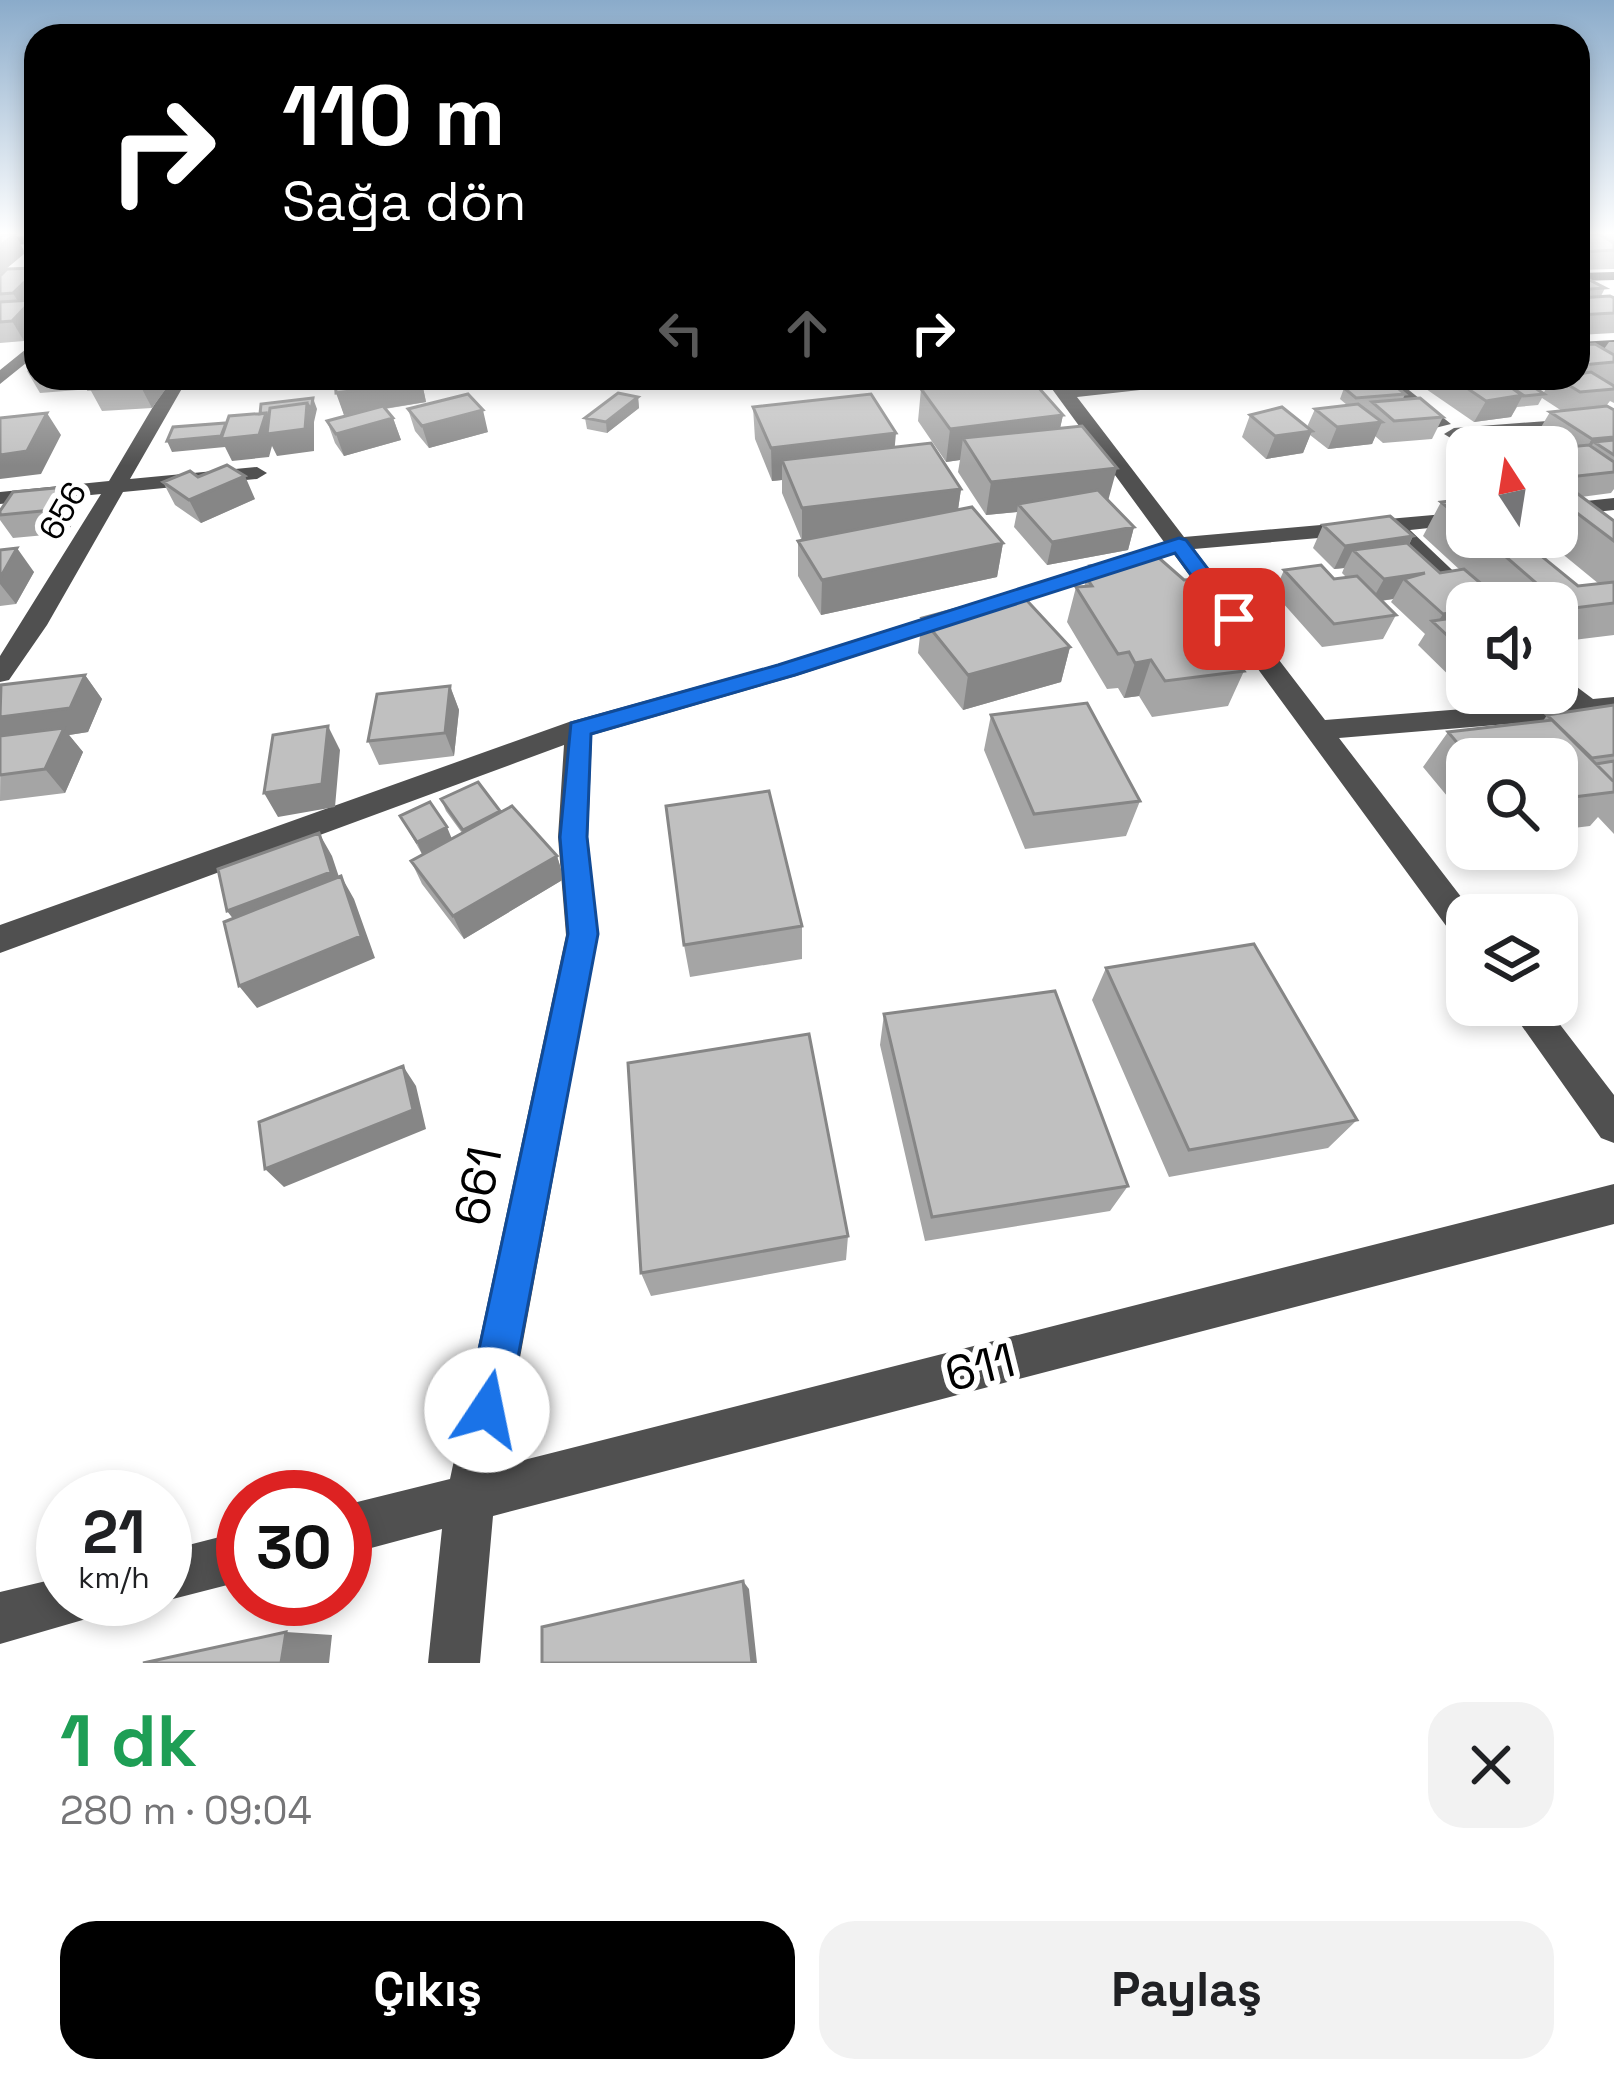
<!DOCTYPE html>
<html lang="tr">
<head>
<meta charset="utf-8">
<style>
  :root { --surface:#fff; --page:#f2f2f2; --text:#202124; --muted:#757577; --accent:#000 }
  body { margin:0; font-family:"Space Grotesk",sans-serif; background:var(--page); color:var(--text); height:100vh; display:flex; flex-direction:column; font-size:45px; white-space:nowrap }
  * { box-sizing:border-box; margin:0 }
  p { font-size:39px; color:var(--muted) }
  .icon { flex:none; width:66px; height:66px; fill:none; stroke:currentColor; stroke-width:2; stroke-linecap:round; stroke-linejoin:round }
  .map { position:relative; height:1663px; overflow:hidden }
  .sheet { display:flex; flex-direction:column; background:var(--surface); flex:1 }
  .sheet>* { flex:none }
  .hud { position:absolute; left:24px; top:24px; width:1566px; height:366px; border-radius:36px; box-shadow:0 6px 18px #0003; background:#000; color:#fff; overflow:hidden }
  .needle { width:78px; rotate:348deg }
  .fabs { position:absolute; left:1446px; top:426px; display:grid; gap:24px }
  .fabs a { display:grid; place-items:center; width:132px; height:132px; border-radius:24px; background:var(--surface); box-shadow:0 6px 18px #0003; font-size:60px }
  .speed { position:absolute; left:36px; top:1470px; display:flex; gap:24px; font-size:60px; font-weight:700; text-align:center }
  .speed>* { display:grid; place-content:center; width:156px; height:156px; border-radius:50%; background:var(--surface); box-shadow:0 6px 18px #0003; line-height:1 }
  .speed small { font-size:30px; font-weight:400 }
  .speed .limit { border:18px solid #d22; background:#fff; color:#111 }
  .pin { position:absolute; display:grid; place-items:center; width:102px; height:102px; color:#fff; margin:-51px; border-radius:24px; box-shadow:0 6px 18px #0006 }
  .me { position:absolute; width:132px; margin:-66px; rotate:11deg; stroke-linejoin:round; filter:drop-shadow(0 0 9px #0008) }
  .turn { display:flex; align-items:center; gap:42px; height:252px; padding:0 60px; font-size:54px }
  .turn .icon { width:156px; height:156px; stroke-width:2.5 }
  .turn b { display:block; font-size:84px; line-height:102px }
  .lanes { display:flex; align-items:center; height:114px; padding:0 60px; background:#0003; justify-content:center; gap:60px; direction:ltr }
  .lanes .off { opacity:.35 }
  .round { display:grid; place-items:center; flex:none; width:126px; height:126px; border-radius:36px; background:var(--page) }
  .head { display:flex; align-items:center; justify-content:space-between; height:204px; padding:0 60px }
  h1 { font-size:72px; font-weight:700; line-height:90px; color:#1e9e55 }
  .primary-button { display:flex; gap:24px; margin-top:auto; padding:24px 60px }
  .primary-button a { flex:1; height:138px; border-radius:36px; background:var(--accent); color:#fff; font-size:48px; font-weight:700; line-height:138px; text-align:center }
  .primary-button a+a { background:var(--page); color:var(--text) }
  .map>svg:first-child { display:block }
  .lines { fill:none; stroke-linecap:round; stroke-linejoin:round }
  .minor { fill:#505050; fill-rule:evenodd }
  .wall { fill:#a5a5a5; fill-rule:evenodd }
  .shaded-wall { fill:#868686 }
  .building { fill:#c0c0c0; stroke:#868686; stroke-width:3 }
  .route { fill:#1a73e8; stroke:#114b97; stroke-width:3 }
  .labels { text-anchor:middle; dominant-baseline:central; stroke-width:12; stroke-linejoin:round; paint-order:stroke }
  .far-street-label { font-size:33px; fill:#000; stroke:#fff }
  .near-street-label { font-size:48px; fill:#000; stroke:#fff }
</style>
</head>
<body>
<div class="map">
<svg width="1614" height="1663" viewBox="0 0 1614 1663">
  <rect width="100%" height="100%" fill="#fff"/>
  <g class="lines">
    <!-- minor -->
    <path class="minor" d="M36 236V244L0 245V237Z
      M1614 272V280L1578 281V273Z
      M1614 340V350L1578 352V342Z
      M36 341V355L0 384V370Z
      M170 378H188L130 479 257 467 267 473 257 479 123 492 47 625 9 680 0 682V656L101 494 0 504V492L109 481Z
      M1044 378H1062L1069 387 1153 378H1212L1203 383 1077 397 1184 537 1467 512V524L1410 530 1487 603H1467V608L1387 532 1194 549 1325 720 1564 701 1555 693 1557 672 1593 699 1614 697V743L1604 741 1581 718 1339 738 1475 915H1467V942L1455 938 1173 553 796 676 592 735 588 837 598 935 500 1466 1614 1184V1224L493 1516 480 1663H428L442 1529 345 1555V1505L450 1479 566 935 558 837 564 745 0 953V925L569 722 778 664 1164 542Z
      M1374 378H1394L1451 424 1435 428Z
      M1614 416V428L1454 440 1444 434 1454 428Z
      M1614 498V510L1557 516V504Z
      M1507 1005H1545L1614 1095V1143L1601 1138Z
      M243 1531V1581L165 1601 160 1599H165V1551Z
      M63 1577V1599H100L93 1617 0 1644V1592Z"/>
  </g>
  <!-- wall -->
  <path class="wall" d="M1578 233 1604 237 1607 233H1614V269L1578 270Z
    M15 234 25 253 2 272 34 268 26 254 36 245V301L34 303 36 307V328L24 341 0 343V235Z
    M1578 274 1605 288 1601 296 1614 298V333L1578 335Z
    M1609 342H1614V403L1610 401 1606 406 1614 410V489L1611 493 1581 497 1614 521V635L1557 642V603H1467V693L1418 645 1425 634 1391 602 1393 599 1381 601 1396 615 1383 639 1322 647 1274 593 1284 570 1334 579 1346 577 1342 573 1344 568 1334 569 1313 548 1323 525 1413 536 1409 545 1440 573 1460 570 1423 536 1441 502 1467 499V537H1557L1558 448 1537 434 1550 412 1562 411 1542 398 1538 405 1517 407 1511 417 1474 422 1410 378H1523L1543 394 1552 378H1578V345L1604 349ZM1543 538 1599 584 1578 586 1523 541Z
    M36 361V378H163L167 387 152 408 102 411 90 389 40 393 27 371Z
    M325 378H421L426 402 385 409 393 418 401 440 344 456 335 443 327 421 360 412 344 415 336 389Z
    M1344 388 1405 394 1403 399 1443 417 1432 439 1383 443 1375 436 1372 444 1328 449 1310 435 1303 453 1266 459 1242 437 1250 415 1307 427 1315 409 1347 405 1340 399Z
    M921 389 1063 415 1060 428 1108 500 1134 527 1128 550 1047 565 1014 527 1017 512 986 515 958 472 960 460 946 462 918 421Z
    M638 397 639 408 607 433 587 429 585 418Z
    M753 407 895 447 961 489 958 510 1003 543 997 577 821 615 798 576V541H802L782 493V480L772 481 755 439Z
    M408 409 488 432 429 448 415 431Z
    M198 477 255 499 201 523 175 505 163 482Z
    M80 509 67 533 13 538 0 520V511Z
    M0 550 34 572 16 604 0 606Z
    M1090 566 1250 648 1241 668 1244 671 1228 706 1152 717 1139 696 1124 698 1118 688 1107 689 1067 622 1076 587H1084Z
    M922 618 1070 647 1061 682 963 710 918 653Z
    M85 675 102 699 88 732 69 735 83 752 65 793 0 801 1 685Z
    M450 686 459 710 454 756 379 765 368 741Z
    M1614 705V834L1598 817 1590 826 1557 830V759H1467V820L1423 767 1448 732 1543 721 1547 715Z
    M991 715 1140 801 1126 836 1025 849 984 750Z
    M441 799 501 812 557 856 564 879 464 939 422 884 411 861 422 854 400 816 452 838 462 833 446 811Z
    M802 926V959L690 977 684 945Z
    M1106 968 1357 1120 1328 1148 1169 1177 1092 1000Z
    M884 1014 1128 1186 1110 1211 925 1241 880 1045Z
    M848 1236 846 1260 651 1296 641 1273Z"/>
  <!-- shaded-wall -->
  <path class="shaded-wall" d="M15 234 25 253 0 274V246Z
    M36 271V301L34 303 36 307V328L24 341 12 321 23 310 13 293Z
    M148 378H163L167 387 152 408 141 387Z
    M421 378 426 402 344 415 336 393Z
    M1523 395 1511 417 1474 422 1486 401Z
    M638 397 639 408 607 433 606 422Z
    M313 398 317 409 314 422V451L277 456 272 446 269 457 232 461 225 447 172 452 167 441 307 403Z
    M483 410 488 432 429 448 422 426Z
    M47 413 61 435 41 474 0 479V455Z
    M1063 415 1056 447 963 438 960 460 946 462 950 429Z
    M393 418 401 440 344 456 336 434Z
    M1382 422 1372 444 1328 449 1337 427Z
    M1312 431 1303 453 1266 459 1275 436Z
    M896 433 893 466 782 460V480L772 481 771 448Z
    M1614 437V455L1594 442 1582 461 1578 462 1592 439Z
    M1117 468 1108 501 1018 504 1017 512 986 515 991 482Z
    M245 476 255 499 201 523 189 500Z
    M66 487 80 509 67 533 52 510Z
    M961 489 956 523 802 542V508Z
    M1134 527 1128 550 1047 565 1052 542Z
    M1413 536 1401 560 1353 550 1344 568 1334 569 1345 546Z
    M1003 543 997 577 821 615 822 580Z
    M17 548 34 572 16 604 0 584V578Z
    M1425 573 1404 579 1393 599 1371 602 1384 579Z
    M1467 610V631L1436 625 1443 614Z
    M1070 647 1061 682 963 710 968 675Z
    M1250 648 1239 672 1227 673 1237 650Z
    M1567 659 1557 672V661Z
    M1151 660 1139 696 1124 698 1135 663Z
    M85 675 102 699 88 732 69 735 83 752 65 793 45 769 0 740V717Z
    M450 686 459 710 454 756 445 733Z
    M328 726 340 750 335 807 278 817 264 793Z
    M447 827 452 839 422 854 417 842Z
    M319 833 332 856 345 895 245 934 227 911Z
    M557 856 564 879 464 939 453 916Z
    M341 876 354 899 375 958 257 1008 239 986Z
    M403 1066 416 1086 426 1129 284 1187 265 1169Z
    M743 1581 749 1589 757 1663H752Z
    M286 1632 332 1635 329 1663H281Z"/>
  <!-- building -->
  <path class="building" d="M1578 233H1597L1614 243V250L1583 252 1578 249Z
    M15 234 0 246V235Z
    M36 268V271L13 293 0 294V276L7 269Z
    M1578 274 1605 288 1578 290Z
    M1610 296 1614 298V313L1578 315V298Z
    M32 300 12 321 0 322V302Z
    M1595 344 1614 355V362L1582 365 1578 363V345Z
    M1591 372 1614 386V389L1580 392 1557 378H1578V374Z
    M99 378H148L141 387 90 389Z
    M335 378H419L420 381 336 393Z
    M1017 378H1030L1063 415 950 429 921 389Z
    M1452 378H1498L1523 395 1486 401Z
    M1522 379 1544 394 1523 396 1502 381Z
    M1393 384 1405 394 1356 398 1344 388Z
    M618 393 638 397 606 422 585 418Z
    M468 394 483 410 422 426 408 409Z
    M871 394 896 433 771 448 753 407Z
    M313 398 311 410 307 403 270 408 269 416H267L266 413 260 414 261 404Z
    M1420 398 1443 417 1394 421 1372 402Z
    M307 403 305 429 267 434 270 408Z
    M1358 404 1382 422 1337 427 1315 409Z
    M383 406 393 418 336 434 327 421Z
    M1607 406 1614 410V437L1592 439 1550 412Z
    M1282 407 1312 431 1275 436 1250 415Z
    M47 413 27 451 0 455V418Z
    M266 413 259 435 221 439 229 416Z
    M226 423 221 436 167 441 173 427Z
    M1082 426 1117 468 991 482 963 438Z
    M1614 440V455L1594 442Z
    M931 443 961 489 802 508 782 460Z
    M1589 445 1614 462V472L1569 477 1557 468V448Z
    M227 465 245 476 189 500 163 482 190 471 198 477Z
    M66 487 52 510 0 515V511L13 492Z
    M1570 488 1614 521V541L1565 504 1557 505V490Z
    M1098 490 1134 527 1052 542 1018 504Z
    M1467 499V524L1441 502Z
    M972 507 1003 543 822 580 798 541Z
    M1390 516 1413 536 1345 546 1323 525Z
    M1483 537H1518L1578 586 1614 582V603L1566 609Z
    M1407 543 1440 573 1464 569 1504 603H1467V610L1443 614 1404 579 1425 573 1384 579 1353 550Z
    M17 548 0 578V550Z
    M1159 558 1184 580 1197 579 1250 648 1237 650 1244 660 1236 661 1244 671 1165 681 1151 660 1135 663 1129 652 1118 654 1076 587 1092 586 1086 577 1097 576 1090 566Z
    M1321 565 1334 579 1357 576 1396 615 1334 624 1284 570Z
    M1019 592 1070 647 968 675 922 618Z
    M1467 616V654L1432 621Z
    M1557 651 1567 659 1557 661Z
    M85 675 70 708 0 717 1 685Z
    M450 686 445 733 368 741 377 694Z
    M1087 703 1140 801 1034 814 991 715Z
    M1614 705V755L1592 758 1547 715Z
    M1552 720 1614 782V792L1557 799V759H1471L1448 732Z
    M328 726 322 784 264 793 273 735Z
    M64 728 45 769 0 775V736Z
    M1614 761V782L1596 764Z
    M478 782 500 811 463 830 441 799Z
    M769 791 802 926 684 945 666 806Z
    M430 802 447 827 417 842 400 816Z
    M512 806 557 856 453 916 411 861Z
    M319 833 331 872 227 911 218 869Z
    M341 876 361 936 239 986 224 922Z
    M1254 944 1357 1120 1189 1150 1106 968Z
    M1055 991 1128 1186 932 1217 884 1014Z
    M809 1034 848 1236 641 1273 628 1063Z
    M403 1066 413 1110 265 1169 259 1122Z
    M743 1581 752 1663H542V1627Z
    M286 1632 281 1663H143Z"/>
  <!-- sky -->
  <linearGradient id="sky" x2="0" y2="1"><stop stop-color="#8aabca"/><stop offset="0.5" stop-color="#fff"/><stop offset="1" stop-color="#fff" stop-opacity="0"/></linearGradient>
  <rect width="1614" height="466" fill="url(#sky)"/>
  <!-- route -->
  <path class="route" d="M1179 538 1186 540 1242 614V623H1226L1175 553 795 675 591 734 587 837 598 934 508 1410 502 1424 487 1431 472 1424 466 1410 568 934 560 837 571 723 778 665Z"/>
  <g class="labels">
    <!-- far-street labels -->
    <g class="far-street-label">
      <text transform="translate(63 511) rotate(-60)">656</text>
    </g>
    <!-- near-street labels -->
    <g class="near-street-label">
      <text transform="translate(478 1186) rotate(-79)">661</text>
      <text transform="translate(980 1367) rotate(-14)">611</text>
    </g>
  </g>
</svg>
<div class="fabs">
<a><svg class="needle" viewBox="-14 -14 28 28"><path d="M0-13l5 13h-10z" fill="#e53935"/><path d="M0 13l5-13h-10z" fill="#757577"/></svg></a>
<a><svg class="icon" aria-label="sound" viewBox="0 0 24 24"><path d="M4 9h4l5-4v14l-5-4H4zM17 9q2 3 0 6"/></svg></a>
<a><svg class="icon" aria-label="search" viewBox="0 0 24 24"><circle cx="10" cy="10" r="6"/><path d="M15 15l6 6"/></svg></a>
<a><svg class="icon" aria-label="layers" viewBox="0 0 24 24"><path d="M12 4l9 5-9 5-9-5zM3 14l9 5 9-5"/></svg></a>
</div>
<div class="speed"><div>21<small>km/h</small></div><div class="limit">30</div></div>
<div class="pin" style="left:1234px;top:619px;background:#d93025"><svg class="icon" aria-label="arrive" viewBox="0 0 24 24"><path d="M6 21V4h12l-3 4 3 4H6"/></svg></div>
<svg class="me" style="left:487px;top:1410px" viewBox="-20 -20 40 40"><circle r="19" fill="#fff"/><path d="M0-13L10 11 0 6-10 11z" fill="#1a73e8"/></svg>
<div class="hud">
<div class="turn"><svg class="icon" aria-label="right" viewBox="0 0 24 24"><path d="M7 20v-9h11M14 6l5 5-5 5"/></svg><div><b>110 m</b>Sağa dön</div></div>
<div class="lanes"><svg class="icon off" aria-label="left" viewBox="0 0 24 24"><path d="M17 20v-9H6M10 6l-5 5 5 5"/></svg><svg class="icon off" aria-label="ahead" viewBox="0 0 24 24"><path d="M12 20V5M6 11l6-6 6 6"/></svg><svg class="icon" aria-label="right" viewBox="0 0 24 24"><path d="M7 20v-9h11M14 6l5 5-5 5"/></svg></div>
</div>
</div>
<section class="sheet">
<div class="head"><div><h1>1 dk</h1><p>280 m · 09:04</p></div><a class="round"><svg class="icon" aria-label="close" viewBox="0 0 24 24"><path d="M6 6l12 12M18 6L6 18"/></svg></a></div>
<div class="primary-button"><a>Çıkış</a><a>Paylaş</a></div>
</section>
</body>
</html>
